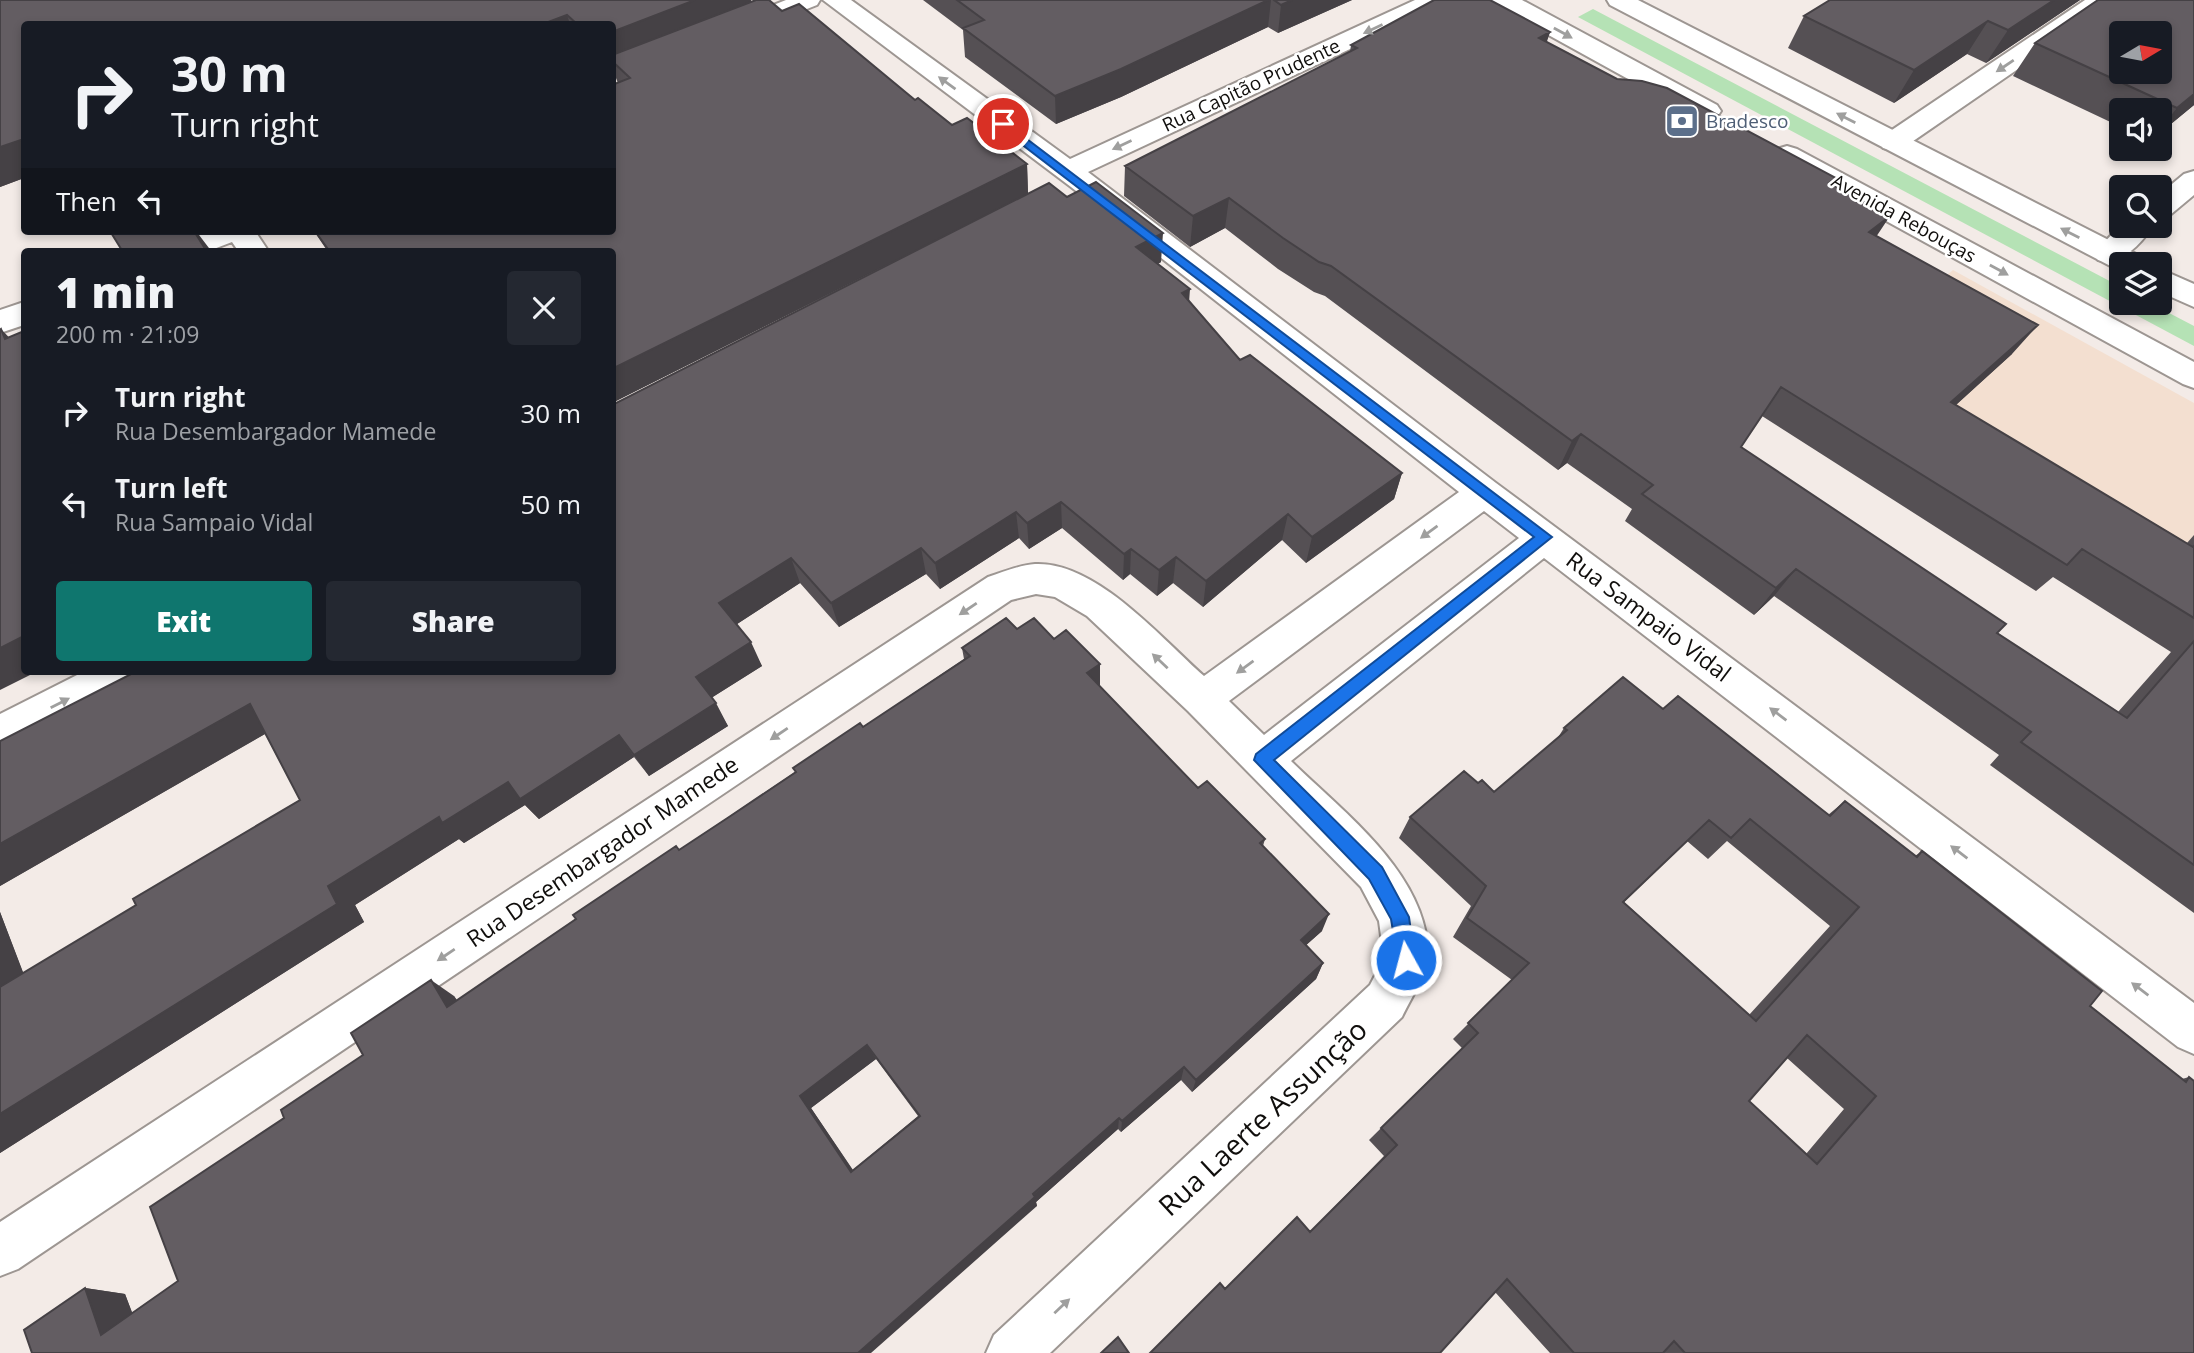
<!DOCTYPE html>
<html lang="en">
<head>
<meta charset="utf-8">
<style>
  :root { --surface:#171b24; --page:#242831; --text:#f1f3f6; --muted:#9ea1a6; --accent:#0f766e }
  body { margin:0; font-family:"Open Sans",sans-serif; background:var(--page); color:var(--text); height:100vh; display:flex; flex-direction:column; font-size:26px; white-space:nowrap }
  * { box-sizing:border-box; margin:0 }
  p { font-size:23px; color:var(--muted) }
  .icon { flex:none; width:38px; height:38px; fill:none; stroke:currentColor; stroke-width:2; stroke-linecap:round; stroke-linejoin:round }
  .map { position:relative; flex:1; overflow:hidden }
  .side { position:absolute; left:21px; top:248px; width:595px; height:427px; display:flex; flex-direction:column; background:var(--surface); border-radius:7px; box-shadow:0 4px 10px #0003 }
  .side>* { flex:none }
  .hud { position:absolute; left:21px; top:21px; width:595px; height:214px; border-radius:7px; box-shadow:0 4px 10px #0003; background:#171b24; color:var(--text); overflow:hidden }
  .needle { width:46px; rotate:80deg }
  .buttons { position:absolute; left:2109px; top:21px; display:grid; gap:14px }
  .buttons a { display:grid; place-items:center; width:63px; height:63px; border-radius:7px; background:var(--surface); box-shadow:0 4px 10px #0003; font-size:35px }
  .pin { position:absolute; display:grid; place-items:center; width:60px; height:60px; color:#fff; margin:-30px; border:4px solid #fff; border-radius:50%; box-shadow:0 2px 7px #0007 }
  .me { position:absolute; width:77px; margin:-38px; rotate:353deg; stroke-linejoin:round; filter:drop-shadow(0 0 5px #0008) }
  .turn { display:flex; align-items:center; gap:24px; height:147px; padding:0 35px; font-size:32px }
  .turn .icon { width:91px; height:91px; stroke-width:2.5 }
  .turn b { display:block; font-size:49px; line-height:60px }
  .then { display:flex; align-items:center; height:66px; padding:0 35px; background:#0003; gap:14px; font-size:26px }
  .round { display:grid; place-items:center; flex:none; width:74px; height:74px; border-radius:7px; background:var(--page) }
  .summary { display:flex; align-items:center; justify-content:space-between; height:119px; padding:0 35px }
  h1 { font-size:42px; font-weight:800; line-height:52px }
  .cta { display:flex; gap:14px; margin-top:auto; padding:14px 35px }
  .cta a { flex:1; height:80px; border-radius:7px; background:var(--accent); color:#fff; font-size:28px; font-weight:800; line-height:80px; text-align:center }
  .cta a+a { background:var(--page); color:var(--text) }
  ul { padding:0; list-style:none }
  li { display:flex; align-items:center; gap:21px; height:91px; padding:0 35px }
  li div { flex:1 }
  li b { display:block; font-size:26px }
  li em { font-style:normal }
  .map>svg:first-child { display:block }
  .commercial { fill:#f3dfd0 }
  .green { fill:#b5e2b5 }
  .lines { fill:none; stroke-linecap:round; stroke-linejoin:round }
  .street-casing { stroke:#9d9692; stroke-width:4 }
  .primary-casing { stroke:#9d9692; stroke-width:4 }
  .street { fill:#fff; fill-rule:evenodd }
  .primary { fill:#fff; fill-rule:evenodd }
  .wall { fill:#555054; fill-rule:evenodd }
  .shaded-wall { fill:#454145 }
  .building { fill:#635d62; stroke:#454145; stroke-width:2; fill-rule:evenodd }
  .oneway { fill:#9f9f9e }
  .route { fill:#1a73e8; stroke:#114b97; stroke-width:2 }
  .labels { text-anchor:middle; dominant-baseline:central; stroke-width:5; stroke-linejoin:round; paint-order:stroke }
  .far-street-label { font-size:19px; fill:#100e0c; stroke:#fff }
  .far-service-label { font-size:19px; fill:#4e5e75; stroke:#fff; text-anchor:start }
  .street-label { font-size:23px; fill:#100e0c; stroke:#fff }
  .near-street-label { font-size:28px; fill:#100e0c; stroke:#fff }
</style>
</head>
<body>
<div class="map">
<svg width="2194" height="1353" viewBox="0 0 2194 1353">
  <rect width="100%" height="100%" fill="#f3ebe7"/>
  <!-- commercial -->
  <path class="commercial" d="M1953 270 2194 403V536L2160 573 1917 439V301Z"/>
  <!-- green -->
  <path class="green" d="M1593 9 2121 287V303H2150L2194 326V346L1578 17Z"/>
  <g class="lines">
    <!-- street casing -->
    <g class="street-casing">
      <path id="street" d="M786 0H820L817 5 741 35 732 38 723 35 719 30 723 25Z
        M823 0H851L1070 159 1415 0H1447L1444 5 1088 172 1496 483 2194 1003V1054L2178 1047 1544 558 1291 761C1344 813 1430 876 1428 958 1427 973 1409 1002 1402 1017L1050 1353H986L994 1335 1370 985 1384 958 1379 921 1361 887 1188 711 1087 616 1055 597 1036 594 1011 600 18 1269 0 1276V1222L988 577C1003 572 1020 565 1035 564 1096 561 1162 639 1204 676L1459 492 1071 187ZM1484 511 1519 538 1264 735 1229 701Z
        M2085 0H2114L2111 5 1903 148 1893 150 1883 148 1879 142 1883 136Z
        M2194 171V195L2170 215 2160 217V194L2184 174Z
        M2121 225 2153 226C2141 244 2121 266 2098 260L2094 253Z
        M203 231H255L269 252H239L232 242 206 252H163L167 245Z
        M24 302V325L0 333V310Z
        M83 672H139L134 683 0 750V714Z"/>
    </g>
    <!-- primary casing -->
    <g class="primary-casing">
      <path id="primary" d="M1491 0H1522L1717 105 1721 111 1717 117 1707 119 1697 117 1494 5Z
        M1607 0H1638L2142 257 2146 264H2121L2120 271 1610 5Z
        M1787 146 1797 149 2194 362V388L2183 384 1777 161 1773 155 1777 149Z
        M2160 269 2194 284V307L2160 292Z"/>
    </g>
    <!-- street -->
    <use href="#street" class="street"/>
    <!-- primary -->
    <use href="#primary" class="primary"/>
  </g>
  <!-- wall -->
  <path class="wall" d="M0 0 751 2 782 11 952 125 1027 164 1028 193 1067 197 1161 262 1158 264 1189 302 1240 360 1402 473 1394 499 1306 563 1282 540 1203 607 1173 583 1157 596 1130 574 1123 580 1062 528 1029 549 1019 538 940 589 926 574 839 627 800 583 737 624 762 666 711 698 728 726 649 776 634 757 539 819 525 805 464 843 459 839 355 905 364 922 0 1153V912L23 973 136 905 300 800 265 734 0 886V741L612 672 1006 205 612 403V252H328L314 231H612L618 83 612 68V24H24V178L0 187Z
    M923 0H1352L1278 33 1268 27 1121 97 1056 124 965 57 963 30Z
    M1830 0H2080L1986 63 1967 54 1894 103 1788 48 1804 16Z
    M1550 32 1546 42 1617 79 1832 185 1877 236 2012 354 1956 405 2187 543 2194 535V913L1990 765 1999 755 1774 596 1754 615 1625 521 1632 509 1567 463 1558 470 1325 296 1314 292 1278 269 1225 228 1190 247 1124 196 1125 166 1350 52 1351 45ZM1762 416 2036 591 2053 577 2171 652 2118 712 1997 633 1741 447Z
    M2035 43 2194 105 2160 133V110H2121V127L2013 76Z
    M1017 629 1100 687 1198 788 1265 839 1263 846 1322 931 1306 945 1323 963 1316 979 1192 1092 1181 1080 1121 1132 1118 1129 1036 1202 1037 1206 32 1353 85 1288 125 1294 132 1313 178 1281 284 1118 454 996 457 1000 795 772 793 768 863 727 964 659 962 648ZM876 1059 918 1116 853 1170 811 1108Z
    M1663 709 1828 815 1845 801 1915 856 1922 851 2090 1006 2182 1079 2189 1077 2194 1353H1550L1495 1292 1310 1232 1384 1156 1369 1140 1462 1048 1453 1039 1512 980 1453 937 1471 906 1399 838 1410 817 1478 783 1494 792 1557 739 1564 728ZM1687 841 1708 859 1727 841 1830 926 1749 1015 1624 902ZM1787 1058 1844 1109 1806 1154 1749 1101Z"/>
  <!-- shaded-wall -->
  <path class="shaded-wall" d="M695 0H751L753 10 612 61V32Z
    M1268 0H1271L1268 27 1121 97 1056 124 1055 96Z
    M1292 0H1352L1278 33 1281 5Z
    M2054 0H2080L1986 63 2008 30Z
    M567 15 570 24H543Z
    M1988 21 1967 54 1894 103 1914 70Z
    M1550 32 1540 63 1539 38Z
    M2194 94V105L2160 133V129L2177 108Z
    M24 139V178L0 187V147Z
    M1027 164 1028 194 612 403V369Z
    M1229 198 1225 228 1190 247 1193 216Z
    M1890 216 1870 246 1869 232Z
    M143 231H196L212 252H207Z
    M1163 233 1161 262 1135 276 1136 247Z
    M1190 289 1188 317 1182 293Z
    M2038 325 2012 354 1927 431 1951 402Z
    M1 329 24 353 5 339Z
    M1581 434 1567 463 1558 470 1572 441Z
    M1402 473 1394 499 1306 563 1312 537Z
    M1061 502 1062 528 1029 549 1027 523Z
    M1016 512 1019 538 940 589 935 563Z
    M1288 514 1282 540 1203 607 1206 581Z
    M921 548 926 574 839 627 831 603Z
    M1131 549 1130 574 1123 580 1124 554Z
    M1176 557 1173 583 1157 596 1159 570Z
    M791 558 800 583 731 628 719 603Z
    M1796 569 1774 596 1754 615 1776 588Z
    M24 636V672H36L0 690V648Z
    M751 642 762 666 708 700 696 677Z
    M1100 664V687L1087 673Z
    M716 703 728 726 649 776 634 755Z
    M250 704 277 727 0 886V844Z
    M619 735 634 757 539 819 525 805 464 843 459 839 355 905 364 922 0 1153V1114L328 886 439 817 508 782Z
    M0 912 36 1006 0 992Z
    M1329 914 1322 931 1294 956 1301 940Z
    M1323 963 1316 979 1192 1092 1196 1080Z
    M431 980 454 996 470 1022 447 1007Z
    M867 1045 876 1059 811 1108 860 1181 851 1172 800 1096Z
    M1184 1067 1181 1080 1121 1132 1122 1121Z
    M1119 1118 1118 1129 1036 1202 1037 1206 871 1353H858Z
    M85 1288 125 1294 142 1338 101 1335Z"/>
  <!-- building -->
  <path class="building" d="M0 0H695L612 32V24H577L567 15 543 24H24V139L0 147Z
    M756 0H769L782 11 799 4 915 100 918 98 952 125 967 118 1027 164 612 369V252H330L315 231H612V85L630 78 612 61V55Z
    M957 0H1268L1121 69 1055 96 963 28 984 20Z
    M1274 0H1292L1281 5Z
    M1434 0H1490L1550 32 1539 38 1617 79 1642 81 1667 88 1836 178 1829 183 1890 216 1869 232 2038 325 1951 402 2193 547 2194 546V618L2082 549 2067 565 1781 387 1741 447 2006 624 1997 633 2127 718 2194 641V865L2021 742 2031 732 1796 569 1776 588 1642 494 1653 485 1581 434 1572 441 1331 266 1319 262 1283 238 1229 198 1193 216 1125 166 1357 48 1351 45Z
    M1830 0H2054L2008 30 1988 21 1914 70 1804 16Z
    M2098 0H2194V94L2177 108 2035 43ZM2121 33H2160V72H2121Z
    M1096 182 1163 233 1136 247 1190 289 1182 293 1240 360 1250 355 1402 473 1312 537 1288 514 1206 581 1176 557 1159 570 1131 549 1124 554 1061 502 1027 523 1016 512 935 563 921 548 831 603 791 558 719 603 751 642 696 677 716 703 634 755 619 735 520 799 508 782 442 823 439 817 328 886 337 904 0 1114V987L136 905 133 899 300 800 250 704 0 844V741L135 672H612V405L1049 183 1067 197Z
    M110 231H194L207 252H123Z
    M1 329 5 339 24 331V636L0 648V330Z
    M1006 618 1017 629 1034 618 1054 639 1066 630 1100 664 1087 673 1198 788 1207 781 1265 839 1260 843 1329 914 1301 940 1323 963 1196 1080 1184 1067 1122 1121 1119 1118 1033 1194 1035 1197 858 1353H32L24 1330 85 1288 101 1335 178 1281 150 1207 284 1118 281 1110 363 1055 351 1033 431 980 447 1007 576 919 573 915 676 846 679 850 729 817 796 772 793 768 860 723 863 727 970 656 962 648ZM867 1045 920 1116 851 1172 800 1096Z
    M1623 677 1663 709 1678 696 1830 816 1845 801 1917 857 1922 851 2102 991 2090 1006 2186 1082 2189 1077 2194 1081V1353H1685L1674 1341 1663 1353H1574L1507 1279 1440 1353H1150L1220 1283 1225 1289 1297 1217 1310 1232 1397 1145 1381 1128 1478 1033 1468 1023 1529 963 1467 918 1486 886 1410 817 1464 771 1478 783 1482 780 1494 792 1567 730 1564 728ZM1750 819 1859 907 1756 1021 1623 902 1709 820 1731 838ZM1807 1035 1876 1096 1817 1164 1749 1101Z
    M1118 1337 1129 1353H1101Z"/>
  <!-- one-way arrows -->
  <defs><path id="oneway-solid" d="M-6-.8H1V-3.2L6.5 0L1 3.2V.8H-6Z" transform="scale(1.75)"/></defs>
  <g class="oneway">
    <use href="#oneway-solid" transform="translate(1373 29) rotate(155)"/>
    <use href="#oneway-solid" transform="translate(1563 33) rotate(29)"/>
    <use href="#oneway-solid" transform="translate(2005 66) rotate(146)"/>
    <use href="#oneway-solid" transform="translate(947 83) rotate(-144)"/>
    <use href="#oneway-solid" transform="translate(1846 118) rotate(-153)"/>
    <use href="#oneway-solid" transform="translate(1122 145) rotate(155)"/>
    <use href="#oneway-solid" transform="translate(2070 233) rotate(-153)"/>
    <use href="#oneway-solid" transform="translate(1999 270) rotate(29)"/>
    <use href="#oneway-solid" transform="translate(1429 532) rotate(144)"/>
    <use href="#oneway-solid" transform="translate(968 609) rotate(146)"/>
    <use href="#oneway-solid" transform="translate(1160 661) rotate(-137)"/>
    <use href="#oneway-solid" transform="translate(1245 667) rotate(144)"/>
    <use href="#oneway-solid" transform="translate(60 703) rotate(-27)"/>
    <use href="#oneway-solid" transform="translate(1778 714) rotate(-143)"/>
    <use href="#oneway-solid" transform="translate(779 734) rotate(146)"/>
    <use href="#oneway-solid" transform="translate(1959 852) rotate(-143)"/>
    <use href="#oneway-solid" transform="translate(446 955) rotate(146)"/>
    <use href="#oneway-solid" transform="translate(2140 989) rotate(-143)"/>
    <use href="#oneway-solid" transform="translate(1062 1306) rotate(-43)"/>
  </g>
  <!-- route -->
  <path class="route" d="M1003 121 1552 537 1274 760 1382 867 1409 917 1415 960 1412 967 1406 969 1399 967 1391 919 1369 879 1254 760 1256 754 1534 537 999 127 998 124Z"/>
  <!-- icons -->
  <defs>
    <g id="bank-square" transform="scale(1.75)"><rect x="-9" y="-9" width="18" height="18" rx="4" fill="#5c6f8a" stroke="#fff"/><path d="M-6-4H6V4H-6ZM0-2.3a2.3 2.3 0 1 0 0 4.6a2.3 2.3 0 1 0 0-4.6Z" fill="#fff"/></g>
  </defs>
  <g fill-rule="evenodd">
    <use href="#bank-square" x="1682" y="121"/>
  </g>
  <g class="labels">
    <!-- far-street labels -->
    <g class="far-street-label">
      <text transform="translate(1251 85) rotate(-25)">Rua Capitão Prudente</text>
      <text transform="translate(1904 218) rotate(29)">Avenida Rebouças</text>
    </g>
    <!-- far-service labels -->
    <g class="far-service-label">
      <text x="1706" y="121">Bradesco</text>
    </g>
    <!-- street labels -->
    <g class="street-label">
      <text transform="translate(1649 616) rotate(37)">Rua Sampaio Vidal</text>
      <text transform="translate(602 851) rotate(-34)">Rua Desembargador Mamede</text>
    </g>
    <!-- near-street labels -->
    <g class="near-street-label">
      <text transform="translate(1262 1117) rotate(-43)">Rua Laerte Assunção</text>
    </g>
  </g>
</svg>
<div class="buttons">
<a><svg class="needle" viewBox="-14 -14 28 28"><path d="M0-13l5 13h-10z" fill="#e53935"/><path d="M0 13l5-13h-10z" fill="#9ea1a6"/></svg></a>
<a><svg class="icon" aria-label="sound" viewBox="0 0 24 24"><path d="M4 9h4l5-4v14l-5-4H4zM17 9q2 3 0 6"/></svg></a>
<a><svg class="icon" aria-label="search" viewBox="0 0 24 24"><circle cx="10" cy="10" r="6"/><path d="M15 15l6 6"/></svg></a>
<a><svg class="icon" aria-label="layers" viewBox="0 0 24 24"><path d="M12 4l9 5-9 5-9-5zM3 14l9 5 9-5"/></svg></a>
</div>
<div class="pin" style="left:1003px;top:124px;background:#d93025"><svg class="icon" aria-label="arrive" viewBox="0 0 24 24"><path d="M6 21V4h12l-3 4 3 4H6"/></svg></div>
<svg class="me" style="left:1406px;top:960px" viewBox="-20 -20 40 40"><circle r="17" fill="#1a73e8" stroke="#fff" stroke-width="3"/><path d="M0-11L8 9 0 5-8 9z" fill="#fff"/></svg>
<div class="hud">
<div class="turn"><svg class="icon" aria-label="right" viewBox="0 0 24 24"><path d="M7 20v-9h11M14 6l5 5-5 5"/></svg><div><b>30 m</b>Turn right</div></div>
<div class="then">Then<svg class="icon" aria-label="left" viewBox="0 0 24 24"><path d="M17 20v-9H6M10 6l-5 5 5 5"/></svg></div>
</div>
<section class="side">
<div class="summary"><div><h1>1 min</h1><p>200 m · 21:09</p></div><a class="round"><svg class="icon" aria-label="close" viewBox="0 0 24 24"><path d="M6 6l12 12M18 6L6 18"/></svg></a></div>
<ul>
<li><svg class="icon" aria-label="right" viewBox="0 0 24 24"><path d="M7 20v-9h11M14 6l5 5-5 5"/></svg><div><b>Turn right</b><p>Rua Desembargador Mamede</p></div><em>30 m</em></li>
<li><svg class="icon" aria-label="left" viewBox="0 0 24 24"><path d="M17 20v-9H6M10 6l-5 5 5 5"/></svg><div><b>Turn left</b><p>Rua Sampaio Vidal</p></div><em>50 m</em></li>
</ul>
<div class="cta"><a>Exit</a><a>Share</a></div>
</section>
</div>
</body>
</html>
